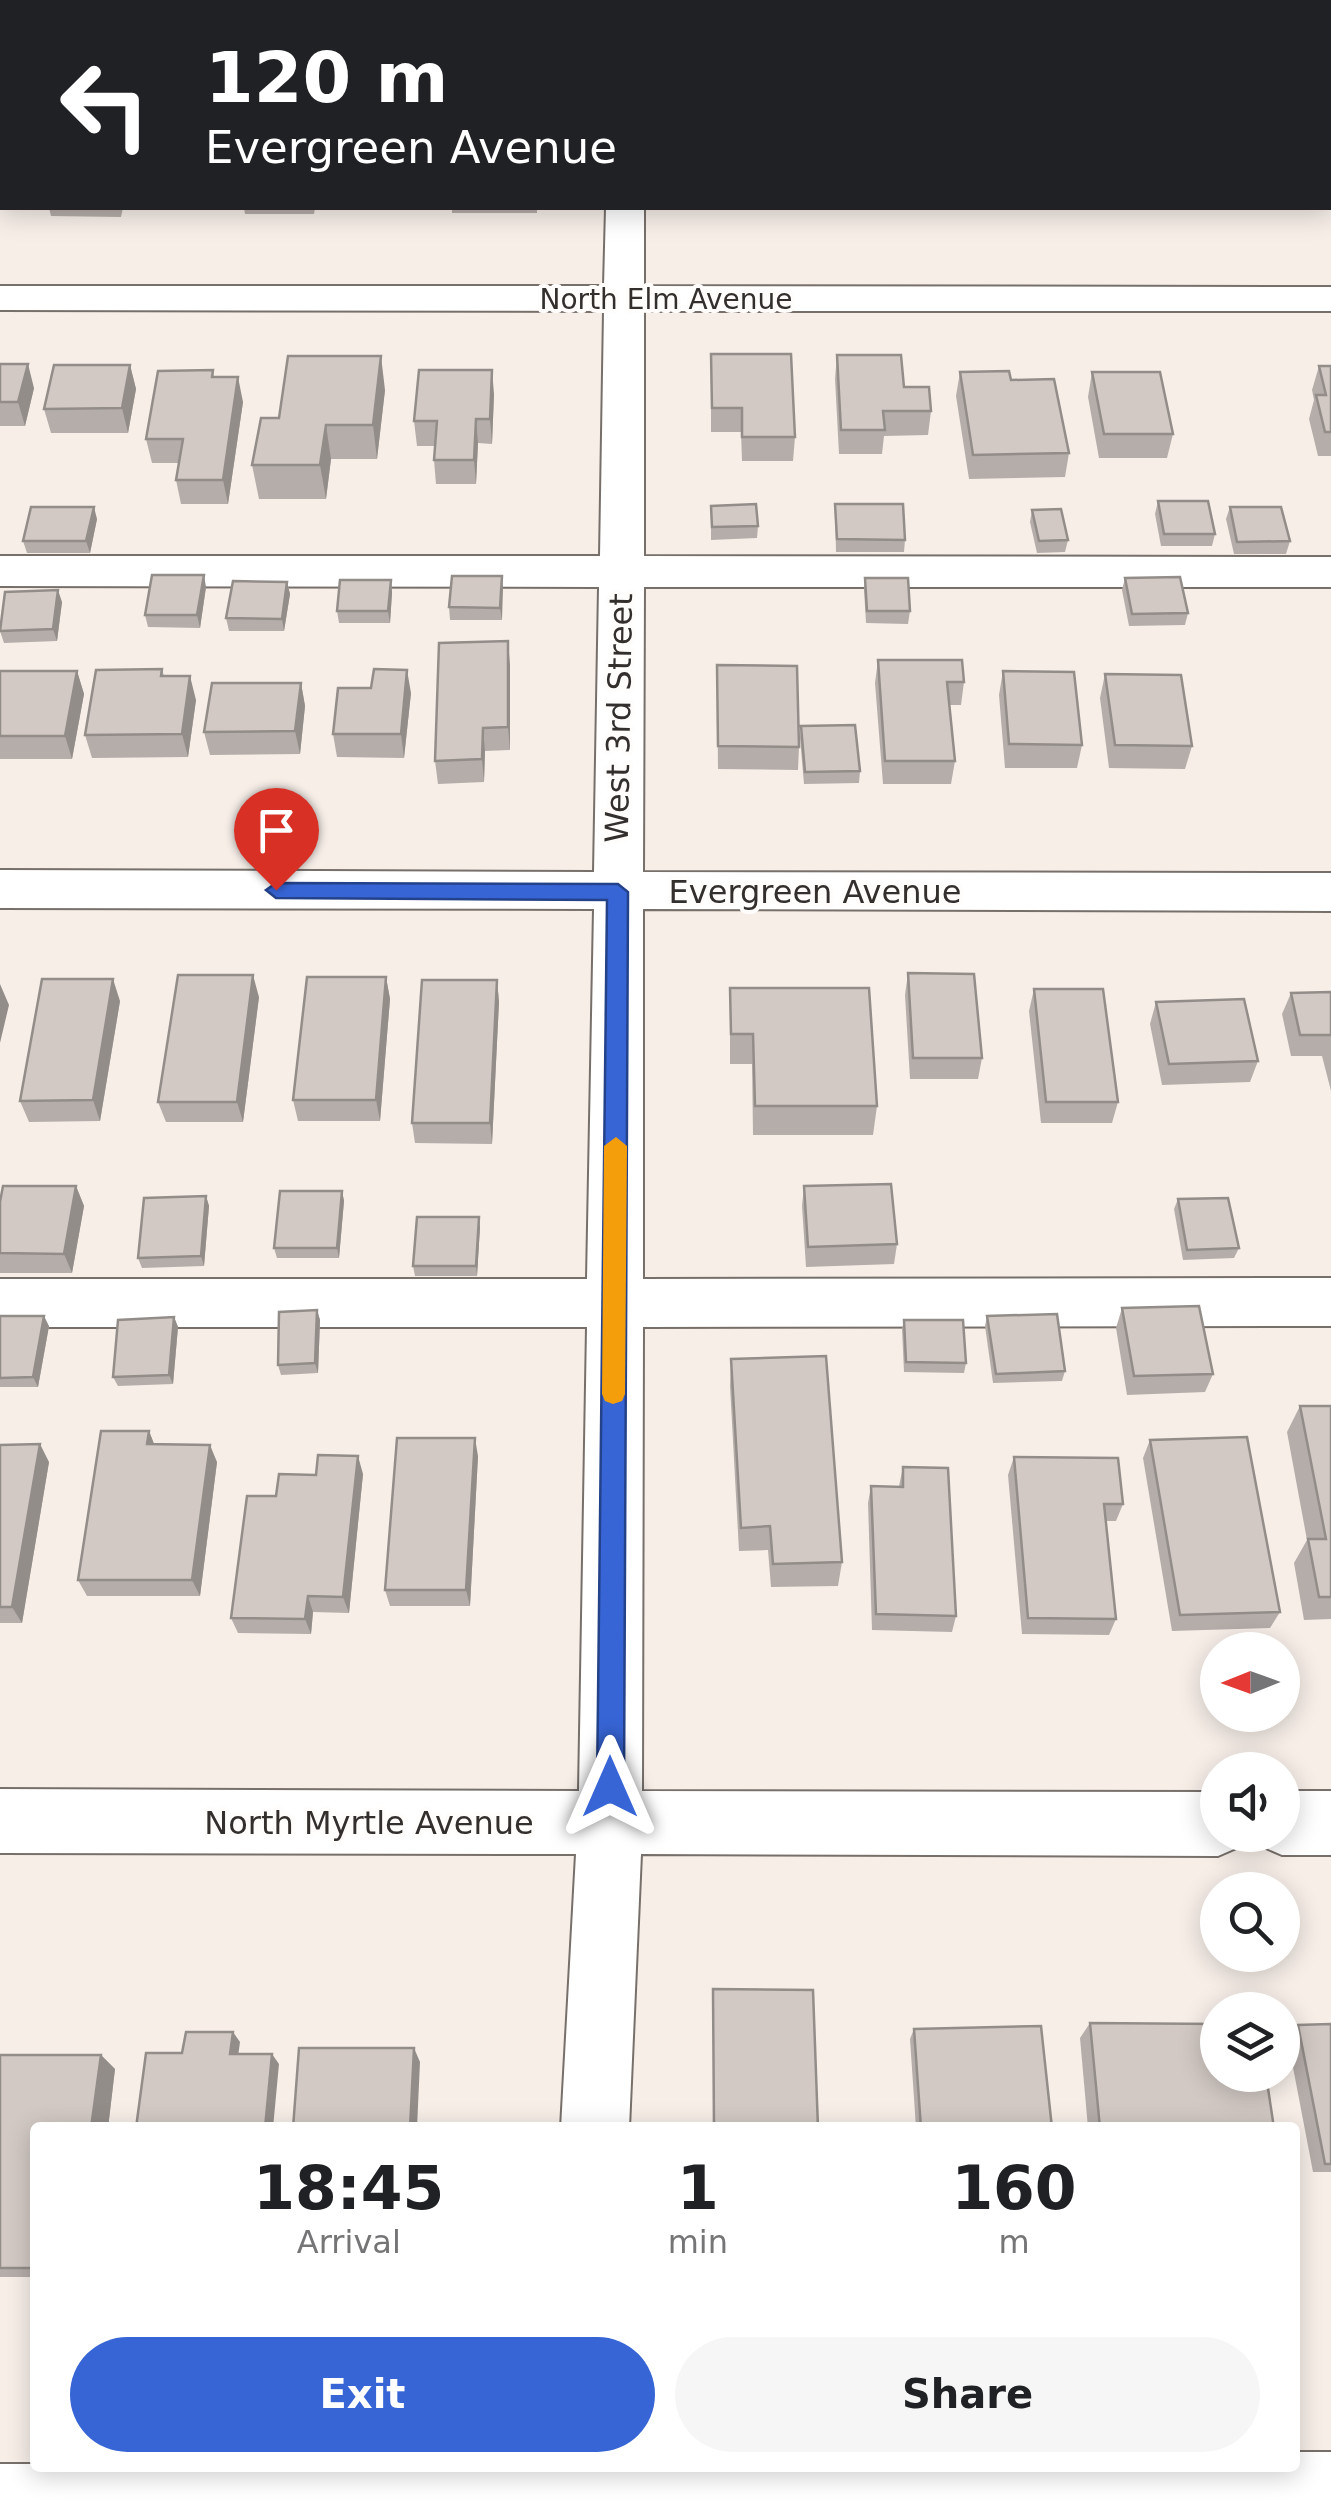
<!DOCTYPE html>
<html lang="en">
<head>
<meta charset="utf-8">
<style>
  :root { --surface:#fff; --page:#f6f6f6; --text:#202124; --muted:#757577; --accent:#3765d5 }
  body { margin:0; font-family:"DejaVu Sans",sans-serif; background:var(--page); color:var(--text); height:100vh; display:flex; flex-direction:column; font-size:38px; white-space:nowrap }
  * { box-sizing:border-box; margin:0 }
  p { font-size:32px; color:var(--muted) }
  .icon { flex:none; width:55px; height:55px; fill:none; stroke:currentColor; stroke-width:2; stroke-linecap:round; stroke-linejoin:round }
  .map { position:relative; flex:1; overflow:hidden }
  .drawer { position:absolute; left:30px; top:2122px; width:1270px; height:350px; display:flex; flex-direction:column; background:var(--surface); border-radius:10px; box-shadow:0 5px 25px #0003 }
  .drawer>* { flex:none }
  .top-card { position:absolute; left:0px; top:0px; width:1332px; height:210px; box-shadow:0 5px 25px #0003; background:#202124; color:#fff; overflow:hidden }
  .needle { width:65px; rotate:269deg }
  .tools { position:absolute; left:1200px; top:1632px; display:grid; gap:20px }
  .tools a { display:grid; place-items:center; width:100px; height:100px; border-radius:50%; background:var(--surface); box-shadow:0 5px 25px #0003; font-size:50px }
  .pin { position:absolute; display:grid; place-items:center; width:85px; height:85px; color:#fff; margin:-102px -42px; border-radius:50% 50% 50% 0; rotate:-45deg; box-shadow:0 0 10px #0007 }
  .pin .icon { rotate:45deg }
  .me { position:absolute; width:110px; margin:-55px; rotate:0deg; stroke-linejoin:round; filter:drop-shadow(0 0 8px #0008) }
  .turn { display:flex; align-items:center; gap:35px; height:210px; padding:0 40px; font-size:45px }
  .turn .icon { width:130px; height:130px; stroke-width:2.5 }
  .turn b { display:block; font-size:70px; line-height:85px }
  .eta { display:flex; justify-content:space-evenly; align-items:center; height:170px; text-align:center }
  .eta b { font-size:60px; font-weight:700; line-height:70px }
  .action { display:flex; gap:20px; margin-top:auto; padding:20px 40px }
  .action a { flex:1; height:115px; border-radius:60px; background:var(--accent); color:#fff; font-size:40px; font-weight:700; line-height:115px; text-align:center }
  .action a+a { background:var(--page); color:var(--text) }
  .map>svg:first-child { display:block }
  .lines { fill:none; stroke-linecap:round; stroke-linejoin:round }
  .minor-casing { stroke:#776f6a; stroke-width:4 }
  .minor { fill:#fff; fill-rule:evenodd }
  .wall { fill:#b5ada9 }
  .shaded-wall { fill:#938d89 }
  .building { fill:#d2c9c4; stroke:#938d89; stroke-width:2.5 }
  .route { fill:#3765d5; stroke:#24428a; stroke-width:2.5 }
  .slow { fill:#f59e0b }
  .labels { text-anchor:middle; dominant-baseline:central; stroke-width:8; stroke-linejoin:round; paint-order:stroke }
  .far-street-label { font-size:28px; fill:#322f2d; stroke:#fffdfc }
  .street-label { font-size:32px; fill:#322f2d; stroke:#fffdfc }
</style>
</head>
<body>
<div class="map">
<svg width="1331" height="2503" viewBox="0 0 1331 2503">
  <rect width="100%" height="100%" fill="#f7eee8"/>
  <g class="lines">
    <!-- minor casing -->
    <g class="minor-casing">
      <path id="minor" d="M611 0H647V2H612Z
        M0 59H2V81H0Z
        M1330 62H1331V84H1330Z
        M606 208H644V286L1331 287V311H644V556L1331 557V587H644L643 872 1331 873V911L643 909V1279L1331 1278V1326L643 1327 642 1791 1218 1792V1835H1245L1241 1846 1218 1856 641 1854 629 2128H561L576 1854 0 1853V1789L579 1791 587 1327H0V1279H587L594 909 0 908V870L594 872 599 587 0 586V556H600L604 311 0 310V286H604Z
        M1282 1791H1331V1855H1282L1259 1845 1255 1835H1282Z
        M1295 2452H1331V2503H0V2464H35V2468H1295Z"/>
    </g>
    <!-- minor -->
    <use href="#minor" class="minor"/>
  </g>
  <!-- wall -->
  <path class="wall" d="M0 0H34L33 2H2V10H0Z
    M227 0H299V2H227Z
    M325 0H383V2H325Z
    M436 0H467V2H436Z
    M499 0H555V2H499Z
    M707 0H777V2H708Z
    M1032 0H1081V2H1033Z
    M49 208H123L121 217 51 216Z
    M244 208H315L314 214H245Z
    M452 208H537V213H452Z
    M711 354 795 437 793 461H742L741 432H711Z
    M837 355 904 387 931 411 928 435 884 436 882 454H839L835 379Z
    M0 364 34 388 25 426H0Z
    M130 365 136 389 128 433H51L44 409Z
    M1319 366H1331V456H1318L1309 419 1314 400 1312 390Z
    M213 370 214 377 243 402 228 504H181L176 480 179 463H152L146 439Z
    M960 372 1011 380 1069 453 1065 477 969 479 956 396Z
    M1092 372 1173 434 1167 458H1099L1088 397Z
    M385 390 377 459H331L326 499H259L252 465 279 418Z
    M494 394 492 444 478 443 476 484H436L434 460 435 446H417L414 421Z
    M1158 501 1215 534 1212 546H1161L1155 514Z
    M835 504 905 540 904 552H836Z
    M711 506 758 526 757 538 711 540Z
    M1230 507 1290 541 1286 554H1234L1226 519Z
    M1032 510 1068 540 1065 552 1037 553 1030 522Z
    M97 519 90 553H27L23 541Z
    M502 576V620H450L449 607Z
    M865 578 910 611 908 624 866 623 864 590Z
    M1125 578 1188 613 1185 625 1129 626 1122 590Z
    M391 580 392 593 390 623H339L337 611Z
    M287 582 290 594 284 631H229L226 618Z
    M206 587 200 628 148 627 145 615Z
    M62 602 57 641 4 643 0 631Z
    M878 660 964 682 961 705H949L955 761 951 784H883L875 683Z
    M510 665V750L485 751 484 782 438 784 435 761Z
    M717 665 799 747 798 770 718 769Z
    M162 669 164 676 196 700 188 757 92 758 85 735Z
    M0 671H77L84 694 72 759H0Z
    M1003 671 1082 745 1077 768H1005L999 695Z
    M1105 674 1192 746 1185 769 1109 768 1100 698Z
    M301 683 305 706 300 754 210 755 204 732Z
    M411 693 404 758 337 757 333 734Z
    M801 726 860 771 859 783 804 784 800 738Z
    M908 973 982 1058 978 1079H910L905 995Z
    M386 977 390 999 380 1121H298L293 1100Z
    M497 980 499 1002 492 1144 415 1143 412 1123Z
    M730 988 877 1106 873 1135H753L752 1064H730Z
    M1034 989 1118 1102 1112 1123H1041L1029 1011Z
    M1331 992V1091L1322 1056H1291L1282 1014 1291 993Z
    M259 997 243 1122H166L158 1102Z
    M120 1001 100 1121 29 1122 20 1101Z
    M1156 1002 1258 1061 1250 1082 1162 1085 1150 1024Z
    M76 1186 84 1206 72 1273H0V1202Z
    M804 1186 897 1244 894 1264 806 1267 802 1206Z
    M342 1191 344 1201 339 1258H277L274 1248Z
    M206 1196 209 1206 204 1266 142 1268 138 1258Z
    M1178 1199 1239 1248 1234 1258 1183 1260 1174 1209Z
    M480 1227 477 1276H415L413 1266Z
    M1122 1308 1213 1374 1205 1392 1127 1395 1116 1328Z
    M317 1310 320 1320 318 1373 281 1375 278 1365Z
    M0 1316 49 1326 38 1387H0Z
    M987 1316 1065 1371 1062 1381 993 1383 985 1326Z
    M174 1317 178 1327 173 1384 118 1386 113 1377Z
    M904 1320 966 1363 964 1373 904 1372 902 1329Z
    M731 1359 842 1562 838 1586 771 1587 768 1550 739 1551 730 1386Z
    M1300 1406H1331V1619L1304 1620 1294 1563 1307 1540 1287 1432Z
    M149 1431 154 1444 217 1462 200 1596H87L78 1580Z
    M1150 1440 1280 1612 1270 1628 1172 1631 1143 1458Z
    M0 1445 49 1462 22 1623H0Z
    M478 1456 470 1606H390L385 1590Z
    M1014 1457 1123 1504 1116 1521H1106L1116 1619 1109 1635 1022 1634 1008 1475Z
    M903 1467 956 1616 952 1632 872 1630 868 1503 871 1486H899Z
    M363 1474 349 1613 313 1612 311 1634 238 1633 231 1618 276 1496 316 1475Z
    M1090 2023 1274 2128H1088L1080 2038Z
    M1331 2024V2172H1313L1287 2036 1298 2025Z
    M914 2029 1052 2128H916L910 2039Z
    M0 2055H101L115 2069 108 2128H35V2277H0Z"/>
  <!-- shaded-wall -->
  <path class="shaded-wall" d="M381 356 385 390 377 459 373 425Z
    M28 364 34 388 25 426 18 402Z
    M130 365 136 389 128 433 122 408Z
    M492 370 494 394 492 444 490 419Z
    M238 377 243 402 228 504 223 480Z
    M476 419 478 443 476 484 474 460Z
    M326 425 331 459 326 499 320 465Z
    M94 507 97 519 90 553 86 541Z
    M204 575 206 587 200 628 197 615Z
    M502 576 503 588 502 620 500 608Z
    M391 580 392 593 390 623 388 611Z
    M287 582 290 594 284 631 282 619Z
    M58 590 62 602 57 641 53 629Z
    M508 641 510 665V750L508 727Z
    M407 670 411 693 404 758 401 734Z
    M77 671 84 694 72 759 65 736Z
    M190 676 196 700 188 757 182 734Z
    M301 683 305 706 300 754 295 731Z
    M483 728 485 751 484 782 482 759Z
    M253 975 259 997 243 1122 237 1102Z
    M386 977 390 999 380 1121 376 1100Z
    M113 979 120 1001 100 1121 93 1100Z
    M497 980 499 1002 492 1144 490 1123Z
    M0 984 9 1005 0 1043Z
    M76 1186 84 1206 72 1273 64 1254Z
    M342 1191 344 1201 339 1258 337 1248Z
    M206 1196 209 1206 204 1266 201 1256Z
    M479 1217 480 1227 477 1276 476 1266Z
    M317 1310 320 1320 318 1373 315 1363Z
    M44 1316 49 1326 38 1387 33 1377Z
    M174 1317 178 1327 173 1384 169 1375Z
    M149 1431 156 1449 147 1444Z
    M475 1438 478 1456 470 1606 466 1590Z
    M40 1444 49 1462 22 1623 12 1607Z
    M210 1445 217 1462 200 1596 192 1580Z
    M358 1456 363 1474 349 1613 343 1597Z
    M308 1596 313 1612 311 1634 305 1619Z
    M233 2032 240 2042 237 2064 230 2054Z
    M414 2048 420 2062 417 2128H410Z
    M272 2054 279 2064 273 2128H265Z
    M101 2055 115 2069 108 2128H91Z"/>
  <!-- building -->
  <path class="building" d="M0 22H2V45H0Z
    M0 76H2V100H0Z
    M1330 76H1331V178H1330Z
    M711 354H791L795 437H742V408H712Z
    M837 355H901L904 387H929L931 411H883L885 430H841Z
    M288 356H381L373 425H326L320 465H252L261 418H279Z
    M0 364H28L18 402H0Z
    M54 365H130L122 408 44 409Z
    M1319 366H1331V432H1325L1316 395H1326Z
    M213 370 212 377H238L223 480H176L183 439H146L158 371Z
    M419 370H492L490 419H476L474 460H434L437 421H414Z
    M1009 371 1011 380 1054 379 1069 453 973 455 960 372Z
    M1092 372H1160L1173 434H1104Z
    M1158 501H1208L1215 534H1164Z
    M756 504 758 526 712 527 711 506Z
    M835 504H903L905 540 837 539Z
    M31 507H94L86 541H23Z
    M1230 507H1281L1290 541 1237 542Z
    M1061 509 1068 540 1039 541 1032 510Z
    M152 575H204L197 615H145Z
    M452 576H502L500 608 449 607Z
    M1180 577 1188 613 1132 614 1125 578Z
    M865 578H908L910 611H867Z
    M340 580H391L388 611H337Z
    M233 581 287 582 282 619 226 618Z
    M58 590 53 629 0 631 5 592Z
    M508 641V727L483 728 482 759 435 761 439 643Z
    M878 660H962L964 682H947L955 761H885Z
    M717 665 797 666 799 747 718 746Z
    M162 669 161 676H190L182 734 85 735 96 670Z
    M374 669 407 670 401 734H333L338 688H371Z
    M0 671H77L65 736H0Z
    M1003 671 1074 672 1082 745 1009 744Z
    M1105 674 1181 675 1192 746 1115 745Z
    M212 683H301L295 731 204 732Z
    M855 725 860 771 805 772 801 726Z
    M908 973 974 974 982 1058H913Z
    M178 975H253L237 1102H158Z
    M307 977H386L376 1100H293Z
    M42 979H113L93 1100 20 1101Z
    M422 980H497L490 1123H412Z
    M730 988H869L877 1106H755L753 1034H731Z
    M1034 989H1103L1118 1102H1046Z
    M1331 992V1035H1300L1291 993Z
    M1244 999 1258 1061 1169 1064 1156 1002Z
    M891 1184 897 1244 808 1247 804 1186Z
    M3 1186H76L64 1254 0 1253V1202Z
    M280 1191H342L337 1248H274Z
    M206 1196 201 1256 138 1258 144 1198Z
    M1228 1198 1239 1248 1187 1250 1178 1199Z
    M417 1217H479L476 1266H413Z
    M1199 1306 1213 1374 1134 1376 1122 1308Z
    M317 1310 315 1363 278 1365 279 1312Z
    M1057 1314 1065 1371 996 1374 987 1316Z
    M0 1316H44L33 1377 0 1378Z
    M174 1317 169 1375 113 1377 118 1320Z
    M904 1320H963L966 1363 906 1362Z
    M826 1356 842 1562 773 1564 770 1526 741 1528 731 1359Z
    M1300 1406H1331V1597H1319L1308 1539H1326Z
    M101 1431H149L147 1444 210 1445 192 1580H78Z
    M1247 1437 1280 1612 1180 1615 1150 1440Z
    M397 1438H475L466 1590H385Z
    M40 1444 12 1607H0V1445Z
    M318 1455 358 1456 343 1597 308 1596 305 1619 231 1618 247 1496H276L279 1474 316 1475Z
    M1014 1457 1118 1458 1123 1504H1104L1116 1619 1028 1618Z
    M903 1467 948 1468 956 1616 876 1614 871 1486 903 1487Z
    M713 1989 813 1990 818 2128H714Z
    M1090 2023 1218 2024V2075H1266L1274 2128H1100Z
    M1331 2024V2164H1325L1298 2025Z
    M1041 2026 1052 2128H921L914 2029Z
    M186 2032H233L230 2054H272L265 2128H136L146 2053H182Z
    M299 2048H414L410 2128H293Z
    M0 2055H101L91 2128H35V2268H0Z"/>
  <!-- route -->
  <path class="route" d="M276 883 618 884 628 892 624 1787 620 1796 610 1800 601 1796 597 1787 607 900 276 898 266 890Z"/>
  <!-- slow -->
  <path class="slow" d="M616 1137 627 1146 625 1394 622 1401 613 1404 605 1401 602 1394 604 1146Z"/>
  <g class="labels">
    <!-- far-street labels -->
    <g class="far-street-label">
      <text x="666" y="299">North Elm Avenue</text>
    </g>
    <!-- street labels -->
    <g class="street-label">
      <text transform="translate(619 718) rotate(-89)">West 3rd Street</text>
      <text x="815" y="892">Evergreen Avenue</text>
      <text x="369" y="1823">North Myrtle Avenue</text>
    </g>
  </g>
</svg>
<div class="tools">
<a><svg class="needle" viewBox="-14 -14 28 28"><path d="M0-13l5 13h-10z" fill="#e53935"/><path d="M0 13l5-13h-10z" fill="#757577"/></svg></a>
<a><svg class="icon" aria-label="sound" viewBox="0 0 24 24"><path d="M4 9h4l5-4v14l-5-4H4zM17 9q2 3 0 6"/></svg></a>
<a><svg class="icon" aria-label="search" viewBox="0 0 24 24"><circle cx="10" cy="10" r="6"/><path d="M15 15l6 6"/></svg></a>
<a><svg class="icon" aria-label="layers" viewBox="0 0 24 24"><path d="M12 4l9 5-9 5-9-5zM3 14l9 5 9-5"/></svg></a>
</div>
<div class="pin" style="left:276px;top:890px;background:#d93025"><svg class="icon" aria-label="arrive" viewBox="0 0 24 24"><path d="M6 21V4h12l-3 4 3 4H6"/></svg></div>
<svg class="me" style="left:610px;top:1787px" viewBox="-20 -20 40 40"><path d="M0-17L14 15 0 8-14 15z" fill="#3765d5" stroke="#fff" stroke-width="4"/></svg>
<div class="top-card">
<div class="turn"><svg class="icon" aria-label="left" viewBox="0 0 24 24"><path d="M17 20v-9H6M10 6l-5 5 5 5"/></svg><div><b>120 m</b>Evergreen Avenue</div></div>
</div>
<section class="drawer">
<div class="eta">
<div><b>18:45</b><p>Arrival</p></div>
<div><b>1</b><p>min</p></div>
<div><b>160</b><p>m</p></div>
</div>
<div class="action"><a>Exit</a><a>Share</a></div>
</section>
</div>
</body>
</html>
